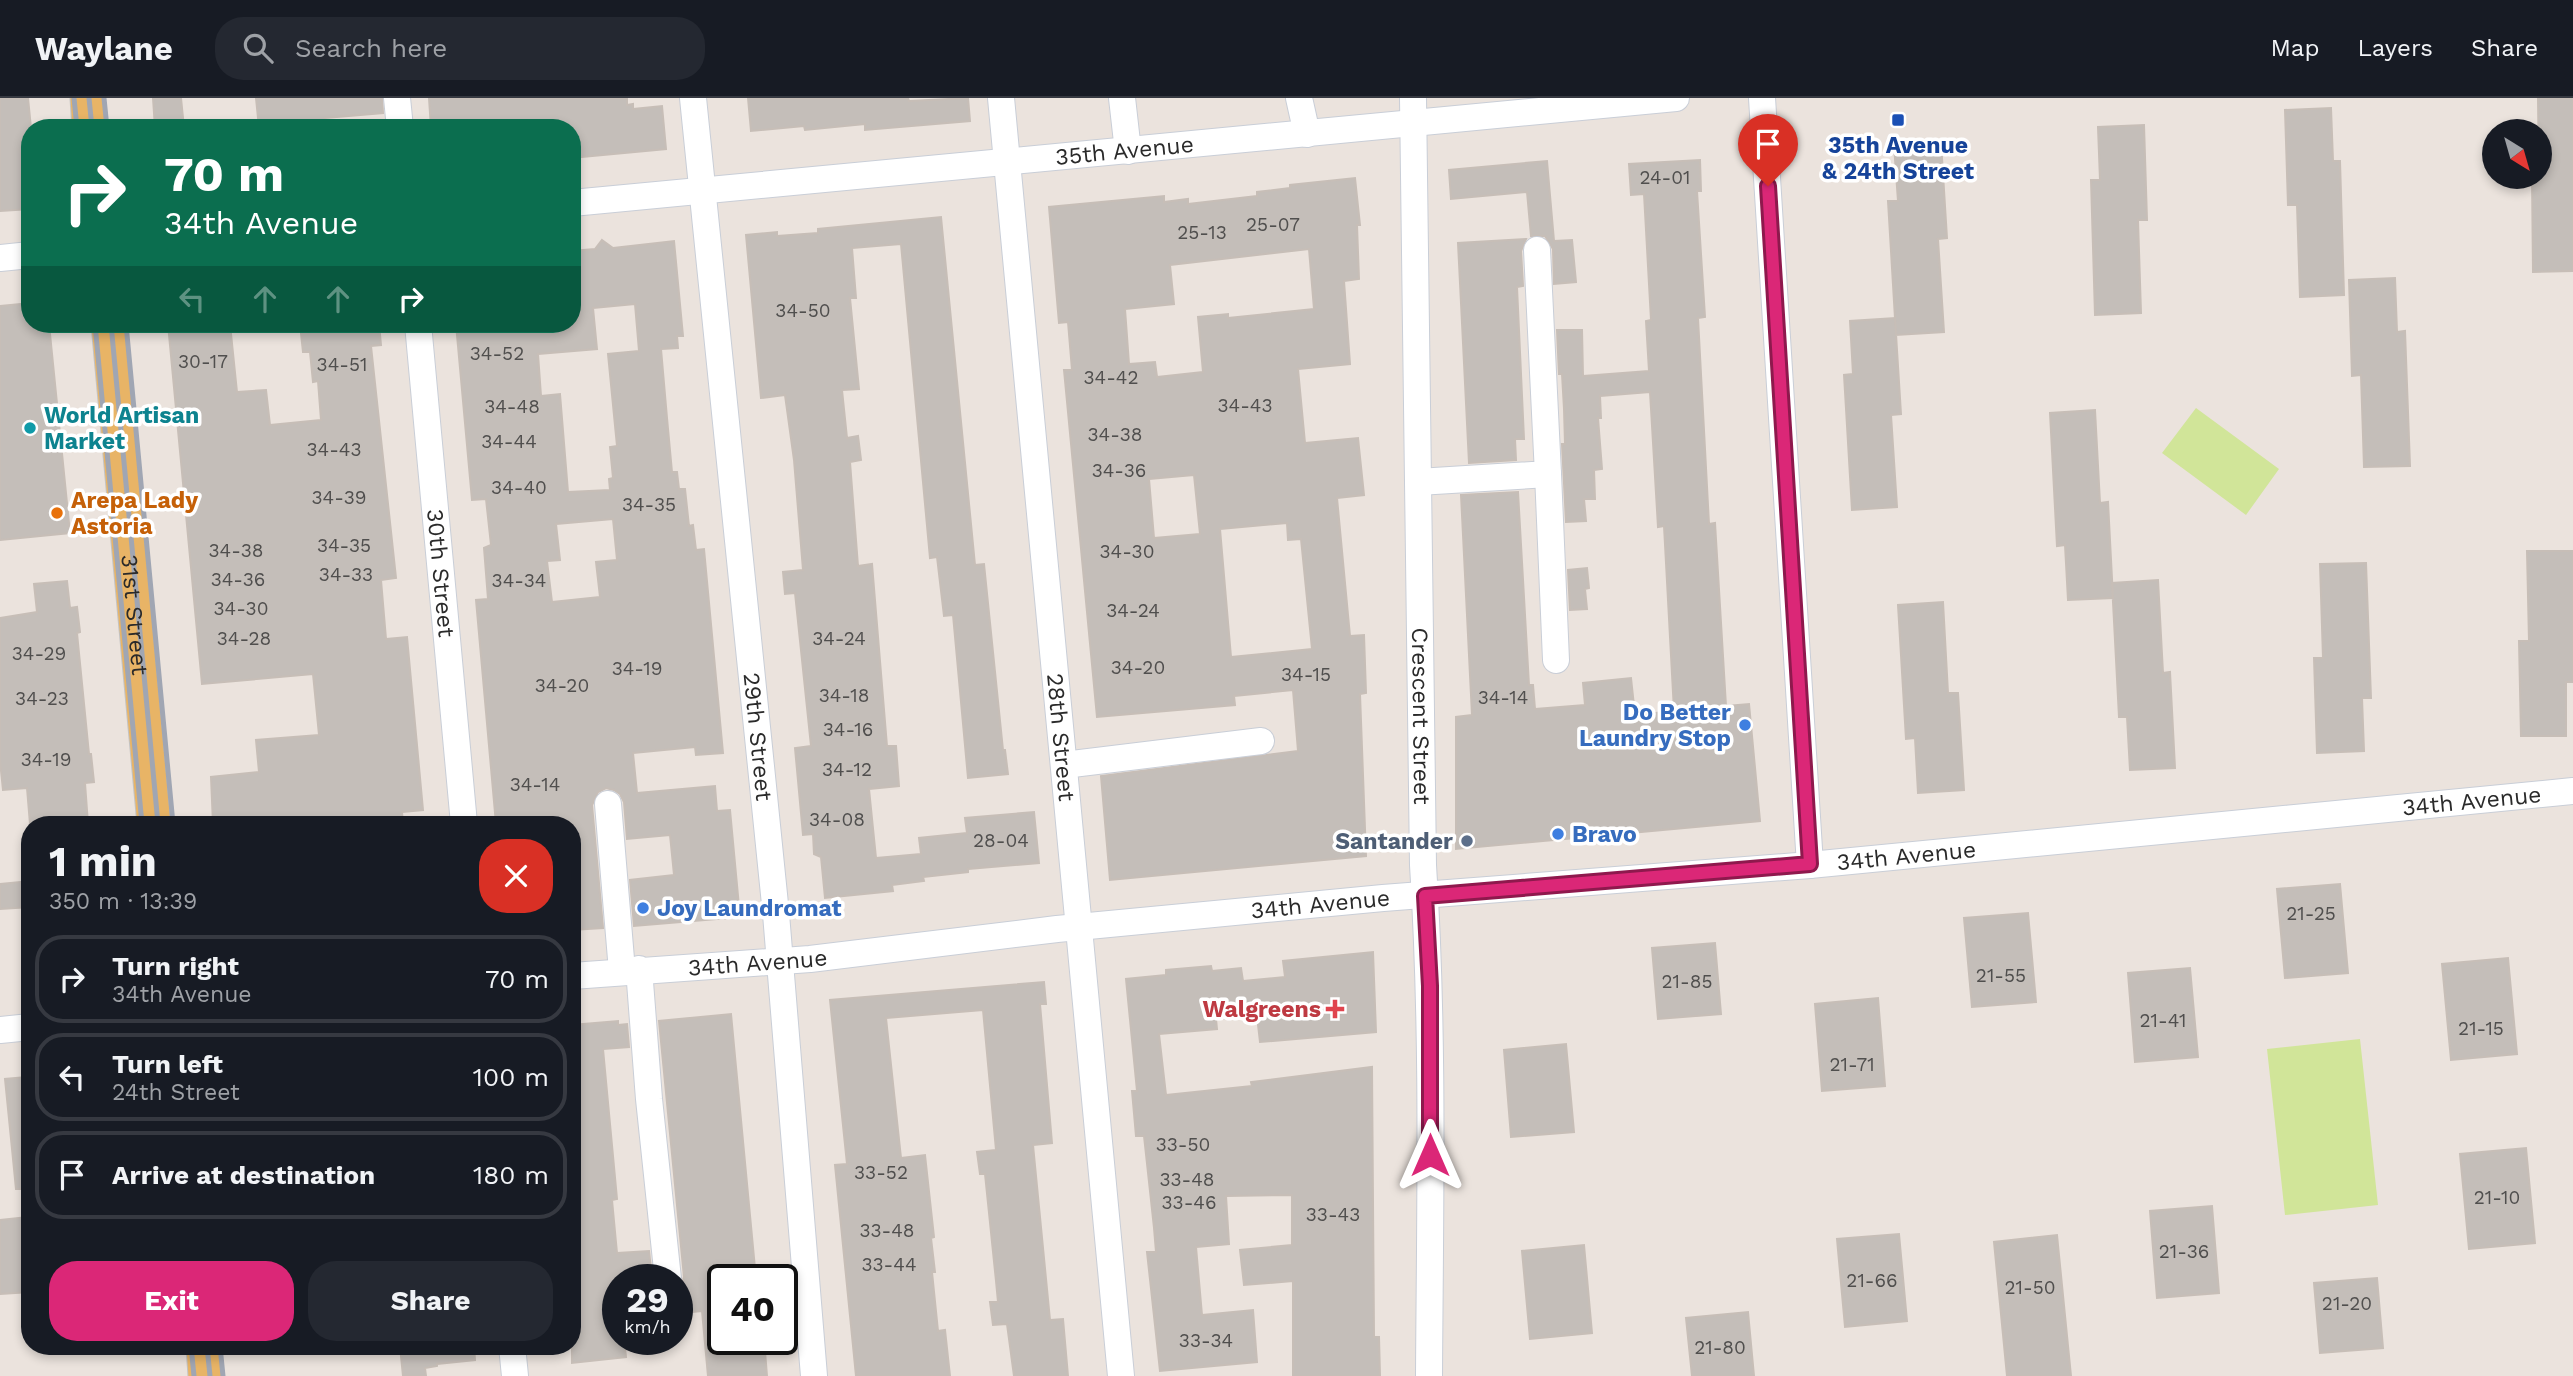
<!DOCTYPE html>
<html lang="en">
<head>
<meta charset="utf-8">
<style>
  :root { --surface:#171b24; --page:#242831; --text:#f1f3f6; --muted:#9ea1a6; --line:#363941; --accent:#db2777 }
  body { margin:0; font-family:"Work Sans",sans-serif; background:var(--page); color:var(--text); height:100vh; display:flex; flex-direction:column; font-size:26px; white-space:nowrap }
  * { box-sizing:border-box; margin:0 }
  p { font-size:23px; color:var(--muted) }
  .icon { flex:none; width:38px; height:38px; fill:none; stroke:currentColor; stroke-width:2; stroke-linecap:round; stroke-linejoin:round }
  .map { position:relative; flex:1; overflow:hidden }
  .panel { position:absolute; left:21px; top:718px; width:560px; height:539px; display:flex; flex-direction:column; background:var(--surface); border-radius:28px; box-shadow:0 4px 10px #0003 }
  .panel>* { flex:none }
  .hud { position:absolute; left:21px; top:21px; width:560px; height:214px; border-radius:28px; box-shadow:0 4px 10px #0003; background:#0b6e4f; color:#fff; overflow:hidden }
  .needle { width:46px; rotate:143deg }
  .buttons { position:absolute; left:2482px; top:21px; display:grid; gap:14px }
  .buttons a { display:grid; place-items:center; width:70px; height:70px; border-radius:50%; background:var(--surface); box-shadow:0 4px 10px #0003; font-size:35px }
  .speed { position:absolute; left:602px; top:1166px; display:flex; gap:14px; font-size:35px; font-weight:700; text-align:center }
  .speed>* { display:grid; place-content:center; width:91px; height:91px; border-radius:50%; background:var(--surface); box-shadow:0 4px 10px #0003; line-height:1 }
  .speed small { font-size:18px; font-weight:400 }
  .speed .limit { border:4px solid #111; border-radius:10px; background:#fff; color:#111 }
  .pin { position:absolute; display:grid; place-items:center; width:60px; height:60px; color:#fff; margin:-72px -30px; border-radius:50% 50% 50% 0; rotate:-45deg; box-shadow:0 0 7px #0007 }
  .pin .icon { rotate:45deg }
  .me { position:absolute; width:77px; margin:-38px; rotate:0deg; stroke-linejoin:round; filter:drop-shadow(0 0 5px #0008) }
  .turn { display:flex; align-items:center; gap:24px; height:147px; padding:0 28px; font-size:32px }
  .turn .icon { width:91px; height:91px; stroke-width:2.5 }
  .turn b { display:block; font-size:49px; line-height:60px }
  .lanes { display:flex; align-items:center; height:66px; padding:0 28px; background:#0003; justify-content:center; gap:35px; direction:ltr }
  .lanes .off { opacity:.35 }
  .round { display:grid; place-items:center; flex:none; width:74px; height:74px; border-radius:28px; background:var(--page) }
  .overview { display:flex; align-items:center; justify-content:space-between; height:119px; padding:0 28px }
  h1 { font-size:42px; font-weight:700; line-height:52px }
  .primary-button { display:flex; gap:14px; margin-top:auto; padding:14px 28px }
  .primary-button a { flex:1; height:80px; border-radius:28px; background:var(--accent); color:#fff; font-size:28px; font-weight:700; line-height:80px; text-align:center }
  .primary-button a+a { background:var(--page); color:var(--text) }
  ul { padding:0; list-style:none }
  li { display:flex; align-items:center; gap:21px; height:88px; margin:0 14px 10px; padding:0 14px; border:4px solid var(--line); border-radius:28px }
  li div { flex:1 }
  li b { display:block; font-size:26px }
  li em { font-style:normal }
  header { display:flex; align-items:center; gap:42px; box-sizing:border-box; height:98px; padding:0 35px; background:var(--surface); border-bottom:2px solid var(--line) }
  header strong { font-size:33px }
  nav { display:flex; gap:38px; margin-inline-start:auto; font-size:24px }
  .search { width:490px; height:63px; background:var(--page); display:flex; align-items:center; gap:18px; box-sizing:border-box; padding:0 24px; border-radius:28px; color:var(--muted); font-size:26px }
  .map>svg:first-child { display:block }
  .pitch { fill:#d1e599 }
  .building { fill:#c4beb9; stroke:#c7beb7; stroke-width:2; fill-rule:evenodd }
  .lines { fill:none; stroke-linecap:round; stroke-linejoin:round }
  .minor-casing { stroke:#c9ced7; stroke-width:28 }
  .major-casing { stroke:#c3c3c3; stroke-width:35 }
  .minor { stroke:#fff; stroke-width:26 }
  .major { stroke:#e8b466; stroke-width:33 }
  .rail { stroke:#a0a6b3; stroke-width:5 }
  .route-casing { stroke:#8e194d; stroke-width:18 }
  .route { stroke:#db2777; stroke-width:12 }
  .transit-dot { fill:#1a4fb4; stroke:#fff; stroke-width:2.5 }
  .culture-dot { fill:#0f9aa8; stroke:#fff; stroke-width:2.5 }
  .food-dot { fill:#e8710a; stroke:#fff; stroke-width:2.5 }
  .shop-dot { fill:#3f7fe0; stroke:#fff; stroke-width:2.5 }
  .service-dot { fill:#5c6f8a; stroke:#fff; stroke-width:2.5 }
  .health-dot { fill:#e0444e; stroke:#fff; stroke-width:2.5 }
  .labels { text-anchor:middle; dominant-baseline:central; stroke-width:7; stroke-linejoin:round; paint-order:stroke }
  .number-label { font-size:19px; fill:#504f4e }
  .transit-label { font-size:23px; font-weight:bold; fill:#164399; stroke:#fff }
  .street-label { font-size:23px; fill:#2a2a2a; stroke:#fff }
  .culture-label { font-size:23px; font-weight:bold; fill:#0d838f; stroke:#fff; text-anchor:start }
  .food-label { font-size:23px; font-weight:bold; fill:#c56008; stroke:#fff; text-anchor:start }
  .shop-label { font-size:23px; font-weight:bold; fill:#366cbe; stroke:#fff; text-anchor:start }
  .service-label { font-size:23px; font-weight:bold; fill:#4e5e75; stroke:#fff; text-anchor:end }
  .health-label { font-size:23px; font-weight:bold; fill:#be3a42; stroke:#fff; text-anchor:end }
</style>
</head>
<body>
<header>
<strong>Waylane</strong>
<div class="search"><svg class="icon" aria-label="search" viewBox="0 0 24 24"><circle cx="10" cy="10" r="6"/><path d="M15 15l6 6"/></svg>Search here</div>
<nav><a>Map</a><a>Layers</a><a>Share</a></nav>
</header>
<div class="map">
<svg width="2573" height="1278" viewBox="0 0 2573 1278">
  <rect width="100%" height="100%" fill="#ebe3dd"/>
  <!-- pitch -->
  <path class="pitch" d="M2196 310 2279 371 2246 417 2162 355Z
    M2360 941 2378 1107 2285 1117 2267 951Z"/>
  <!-- building -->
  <path class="building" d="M0 0H28L31 30 30 111 0 113Z
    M153 0H181L184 30H155Z
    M256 0H382L383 15 325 20 326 30H259Z
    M429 0H627V7L633 6V11L662 8 666 51 572 60V30H431Z
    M748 0H908L909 3 968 0 970 23 865 32V26L805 32 804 28 751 33Z
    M2538 0H2573V173L2533 174 2532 79H2539Z
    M2331 10 2333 63H2340L2344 197 2300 199 2297 107H2288L2285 12Z
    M2144 27 2147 122H2138L2141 215 2095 217 2091 82H2100L2098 29Z
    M1941 44 1947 140 1938 141 1944 234 1896 237 1888 103H1898L1894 47Z
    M1700 62 1701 93H1697L1705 219 1698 220 1709 426 1715 425 1726 608 1749 606 1760 723 1456 751V619L1472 617 1461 397 1518 394 1529 587H1533L1535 611 1585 607 1583 585 1631 580 1635 617 1674 613 1664 428 1658 429 1650 294 1600 298 1601 320H1598L1602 371 1594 372 1595 401H1584L1586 423 1566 424 1562 346H1565L1564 311 1562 276H1559L1557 232H1582L1583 278 1649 273 1646 223 1651 222 1644 96 1631 97 1629 66Z
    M1547 63 1554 143 1572 142 1576 184 1554 186 1553 151 1545 138H1531L1527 94 1451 101 1449 72Z
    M1355 80 1360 127H1357L1359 181 1344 183 1350 266 1298 271 1305 345 1358 340 1364 397 1337 400 1350 538 1364 537 1366 595 1360 596 1366 758 1110 782 1101 678 1298 653 1293 592 1234 598 1235 607 1097 619 1064 272H1072L1068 224 1059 225 1049 109 1164 98V104L1188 101V106L1257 98V94L1290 90V87ZM1309 151 1314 211 1228 220V216L1198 219 1203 274 1157 279 1155 264 1129 266 1125 211 1174 206 1170 167ZM1194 377 1200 436 1154 440 1149 381ZM1287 425 1288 442 1301 441 1312 551 1231 559 1220 431Z
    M941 119 975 467 984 466 1003 652H1005L1008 676 968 680 953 517 944 518 937 459 930 460 901 146 852 150 856 200H850L859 291 842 292 847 340 858 338 861 362 850 364 858 468 872 466 887 648H896L899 688 869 691 876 760 921 756 919 740 967 735 965 720 1034 714 1039 765 968 771V774L923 779 924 783 892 787 893 793 825 800 821 759 814 756 813 736 803 737 795 650 811 648 795 495 785 496 783 474 803 472 794 362 785 297 761 300 746 137 777 134V138L818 135V131Z
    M1526 141 1521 153 1523 188 1517 189 1524 341H1515L1516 362 1469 365 1458 145Z
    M602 142 613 150 674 143 683 238H677L678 250 661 251 667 320 672 374H677L679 391H685L689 428 693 427 696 452 704 451 723 655 696 657 695 649 633 655 637 695 715 688 717 713 730 712 740 819 634 828 630 782 674 777 670 737 627 741 624 704 620 696 614 692 606 690 598 694 592 707 603 830 572 832V726H496L476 502 488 501 484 450 491 447 486 401 472 402 456 226H572V153L595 151ZM635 206 639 253 608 256 617 348 610 349 613 380 609 381 610 392 568 394 560 296 541 298 538 256 597 251 593 210ZM613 421 617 462 596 464 600 499 552 504 547 463 560 462 556 426Z
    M2395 180 2397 234 2405 233 2410 368 2364 369 2361 277 2352 278 2349 182Z
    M30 205V226H49L70 435 0 442V208Z
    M1895 220 1901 316 1891 317 1897 409 1852 412 1844 277 1853 276 1850 223Z
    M168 226H230L237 294 266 292 270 327 321 322 318 283 313 284 310 254H303L300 226H379L381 247 371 248 396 480 381 482 386 541 407 539 423 712 402 714 403 726H213L211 679 259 674 256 642 319 637 313 576 202 586Z
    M2095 312 2100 405 2108 404 2113 500 2068 502 2065 447 2057 448 2050 315Z
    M2527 453H2573V584H2566V638H2521L2519 543H2529Z
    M2366 465 2371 600H2362L2364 653 2317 655 2314 560H2323L2320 466Z
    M1587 470 1589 490 1585 491 1587 511 1570 512 1568 472Z
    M2158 482 2163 575 2170 574 2175 670 2130 672 2127 619H2119L2112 485Z
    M67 483 70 510 77 509 80 534 77 535 89 656H91L94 684 85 685 88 726H30L27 690 3 692 0 663V520L37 514 34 486Z
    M1943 504 1948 595H1958L1964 692 1918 695 1915 640 1906 641 1898 507Z
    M30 783V809L0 811V786Z
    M2340 786 2348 875 2285 880 2277 791Z
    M2028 815 2036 904 1972 909 1964 820Z
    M1715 845 1721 916 1658 921 1652 850Z
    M1373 854 1376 934 1260 944 1257 918 1216 921 1217 931 1159 936 1166 997 1252 988 1251 984 1372 969 1374 1239H1379L1380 1278H1293V1183L1244 1187 1240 1152 1292 1147V1097L1226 1098 1229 1146 1196 1149 1202 1217 1253 1212 1257 1264 1160 1273 1147 1154H1156L1154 1130 1144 1038H1136L1132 993H1137L1126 881 1166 877V872L1211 868 1212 873 1241 870 1243 883 1285 879 1283 863Z
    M2508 860 2517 956 2451 962 2442 866Z
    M2190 870 2198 959 2135 964 2128 875Z
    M1044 884 1046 906H1040L1052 1045 1033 1047 1050 1222 1063 1221 1068 1278H1014L1007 1226 993 1227 990 1204H998L996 1183 985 1076H980L977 1054 996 1052 983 912 886 920 901 1060 925 1057 934 1139 931 1140 935 1174H932L938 1233 945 1232 950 1278H856L835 1067 847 1066 830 902Z
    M1878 900 1885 988 1822 993 1815 906Z
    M731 916 756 1181H723V1241H764L767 1278H708L702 1213 683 1215 681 1189 684 1179 659 923Z
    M618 923V927L627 926 629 949 603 951 617 1101 612 1102 617 1155 649 1153 652 1181H618V1241H624L626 1259 572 1265V927Z
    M1566 946 1574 1034 1511 1039 1504 952Z
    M26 979 30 1004V1091H16L5 981Z
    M2526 1050 2535 1145 2469 1151 2460 1056Z
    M2212 1108 2219 1195 2157 1200 2150 1113Z
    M27 1119 30 1194 0 1196V1122Z
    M1899 1136 1907 1223 1845 1229 1837 1141Z
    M2057 1137 2071 1278H2007L1994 1144Z
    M1584 1147 1592 1235 1530 1241 1522 1153Z
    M2377 1180 2383 1250 2320 1255 2314 1185Z
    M1748 1214 1754 1278H1692L1686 1220Z
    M400 1248H474L475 1262 437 1266V1268L425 1270 426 1278H403Z"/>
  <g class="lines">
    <!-- minor casing -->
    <g class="minor-casing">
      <g id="minor">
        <path d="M397 0 400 30"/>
        <path id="s1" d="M693 0 776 816 814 1278"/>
        <path id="s2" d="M1001 0 1121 1278"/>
        <path d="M1122 0 1128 53"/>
        <path d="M1299 0 1307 36"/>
        <path id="s3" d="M1413 0 1423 767C1434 937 1430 1108 1429 1278"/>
        <path d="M1762 0 1810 767"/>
        <path id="s4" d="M572 105 1676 0"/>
        <path d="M0 160 30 157"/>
        <path id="s5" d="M418 226 464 726"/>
        <path d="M1548 376 1556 562"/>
        <path d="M1418 384 1548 376 1537 152"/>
        <path d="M1064 667 1261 643"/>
        <path d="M608 706 622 873"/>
        <path d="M639 871 649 1001 668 1181"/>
        <path id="s6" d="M572 878 810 861 1057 831 1383 800 1810 767 2573 693"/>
        <path d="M0 932 30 929"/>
        <path d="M512 1248 515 1278"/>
      </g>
    </g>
    <!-- major casing -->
    <g class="major-casing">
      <g id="major">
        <path d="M87 0 89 30"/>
        <path id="s7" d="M108 226 154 726"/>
        <path d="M203 1248 205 1278"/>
      </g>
    </g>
    <!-- minor -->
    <use href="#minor" class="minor"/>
    <!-- major -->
    <use href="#major" class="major"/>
    <!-- rail -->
    <path class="rail" d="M74 0 77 30
      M89 0 92 30
      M104 0 107 30
      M95 226 142 726
      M111 226 158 726
      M126 226 173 726
      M191 1248 194 1278
      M207 1248 210 1278
      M220 1248 223 1278"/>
  </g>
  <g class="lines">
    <!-- route casing -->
    <g class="route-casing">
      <path id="route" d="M1430 1057V888L1425 798 1810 766 1768 88"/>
    </g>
    <!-- route -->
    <use href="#route" class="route"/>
  </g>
  <!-- markers -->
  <rect class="transit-dot" x="1891" y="15" width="14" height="14" rx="3.5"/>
  <circle class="culture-dot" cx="30" cy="330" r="7"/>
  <circle class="food-dot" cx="57" cy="415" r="7"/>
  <g class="shop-dot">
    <circle cx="1745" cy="627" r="7"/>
    <circle cx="1558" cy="736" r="7"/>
    <circle cx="643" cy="810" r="7"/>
  </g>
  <circle class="service-dot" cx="1467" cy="743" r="7"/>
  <path class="health-dot" d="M1331.5 900.5h7v7h7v7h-7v7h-7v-7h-7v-7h7z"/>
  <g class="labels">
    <!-- number labels -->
    <g class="number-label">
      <text x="1665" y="79">24-01</text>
      <text x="1273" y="126">25-07</text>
      <text x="1202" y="134">25-13</text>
      <text x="803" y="212">34-50</text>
      <text x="497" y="255">34-52</text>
      <text x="203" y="263">30-17</text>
      <text x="342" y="266">34-51</text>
      <text x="1111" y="279">34-42</text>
      <text x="1245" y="307">34-43</text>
      <text x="512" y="308">34-48</text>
      <text x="1115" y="336">34-38</text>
      <text x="509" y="343">34-44</text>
      <text x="334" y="351">34-43</text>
      <text x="1119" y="372">34-36</text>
      <text x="519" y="389">34-40</text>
      <text x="339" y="399">34-39</text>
      <text x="649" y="406">34-35</text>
      <text x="344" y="447">34-35</text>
      <text x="236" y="452">34-38</text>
      <text x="1127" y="453">34-30</text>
      <text x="346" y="476">34-33</text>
      <text x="238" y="481">34-36</text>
      <text x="519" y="482">34-34</text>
      <text x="241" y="510">34-30</text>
      <text x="1133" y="512">34-24</text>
      <text x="244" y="540">34-28</text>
      <text x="839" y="540">34-24</text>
      <text x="39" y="555">34-29</text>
      <text x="1138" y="569">34-20</text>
      <text x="637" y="570">34-19</text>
      <text x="1306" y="576">34-15</text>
      <text x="562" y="587">34-20</text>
      <text x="844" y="597">34-18</text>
      <text x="1503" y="599">34-14</text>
      <text x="42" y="600">34-23</text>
      <text x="848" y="631">34-16</text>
      <text x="46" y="661">34-19</text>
      <text x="847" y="671">34-12</text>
      <text x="535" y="686">34-14</text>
      <text x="837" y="721">34-08</text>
      <text x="1001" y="742">28-04</text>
      <text x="2311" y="815">21-25</text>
      <text x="2001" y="877">21-55</text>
      <text x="1687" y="883">21-85</text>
      <text x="2163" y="922">21-41</text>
      <text x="2481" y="930">21-15</text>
      <text x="1852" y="966">21-71</text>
      <text x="1183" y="1046">33-50</text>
      <text x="881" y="1074">33-52</text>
      <text x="1187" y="1081">33-48</text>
      <text x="2497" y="1099">21-10</text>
      <text x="1189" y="1104">33-46</text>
      <text x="1333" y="1116">33-43</text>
      <text x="887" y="1132">33-48</text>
      <text x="2184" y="1153">21-36</text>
      <text x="889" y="1166">33-44</text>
      <text x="1872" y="1182">21-66</text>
      <text x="2030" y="1189">21-50</text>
      <text x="2347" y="1205">21-20</text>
      <text x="1206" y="1242">33-34</text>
      <text x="1720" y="1249">21-80</text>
    </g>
    <!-- transit labels -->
    <g class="transit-label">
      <text x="1898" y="47">35th Avenue<tspan x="1898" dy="26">&amp; 24th Street</tspan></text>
    </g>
    <!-- street labels -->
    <g class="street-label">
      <text stroke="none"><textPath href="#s4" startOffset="555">35th Avenue</textPath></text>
      <text stroke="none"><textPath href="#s5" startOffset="250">30th Street</textPath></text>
      <text stroke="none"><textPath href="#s7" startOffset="292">31st Street</textPath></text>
      <text stroke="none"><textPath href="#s3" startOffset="618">Crescent Street</textPath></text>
      <text stroke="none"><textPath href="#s1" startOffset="642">29th Street</textPath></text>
      <text stroke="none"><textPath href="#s2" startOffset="642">28th Street</textPath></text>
      <text stroke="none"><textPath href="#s6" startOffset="1908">34th Avenue</textPath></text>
      <text stroke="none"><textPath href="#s6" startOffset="1340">34th Avenue</textPath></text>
      <text stroke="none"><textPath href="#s6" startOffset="752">34th Avenue</textPath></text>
      <text stroke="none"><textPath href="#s6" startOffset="186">34th Avenue</textPath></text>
    </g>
    <!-- culture labels -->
    <g class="culture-label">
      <text x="44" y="317">World Artisan<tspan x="44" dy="26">Market</tspan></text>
    </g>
    <!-- food labels -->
    <g class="food-label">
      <text x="71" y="402">Arepa Lady<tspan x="71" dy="26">Astoria</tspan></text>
    </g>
    <!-- shop labels -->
    <g class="shop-label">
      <text x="1731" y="614" text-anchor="end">Do Better<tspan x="1731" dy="26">Laundry Stop</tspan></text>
      <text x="1572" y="736">Bravo</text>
      <text x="657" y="810">Joy Laundromat</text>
    </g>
    <!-- service labels -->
    <g class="service-label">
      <text x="1453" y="743">Santander</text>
    </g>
    <!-- health labels -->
    <g class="health-label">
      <text x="1321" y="911">Walgreens</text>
    </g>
  </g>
</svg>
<div class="buttons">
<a><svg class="needle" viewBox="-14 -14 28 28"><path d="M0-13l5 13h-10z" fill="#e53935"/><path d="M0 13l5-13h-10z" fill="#9ea1a6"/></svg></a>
</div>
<div class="speed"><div>29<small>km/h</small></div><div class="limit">40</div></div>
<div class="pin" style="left:1768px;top:88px;background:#d93025"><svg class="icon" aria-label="arrive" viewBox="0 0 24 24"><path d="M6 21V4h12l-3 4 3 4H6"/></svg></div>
<svg class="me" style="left:1430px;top:1057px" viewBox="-20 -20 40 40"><path d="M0-17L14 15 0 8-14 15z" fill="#db2777" stroke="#fff" stroke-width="4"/></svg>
<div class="hud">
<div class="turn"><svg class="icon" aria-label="right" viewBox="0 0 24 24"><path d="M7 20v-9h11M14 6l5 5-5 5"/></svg><div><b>70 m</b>34th Avenue</div></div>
<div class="lanes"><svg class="icon off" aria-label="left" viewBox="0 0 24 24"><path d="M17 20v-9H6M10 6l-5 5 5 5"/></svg><svg class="icon off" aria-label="ahead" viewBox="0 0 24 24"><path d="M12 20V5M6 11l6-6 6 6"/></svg><svg class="icon off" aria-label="ahead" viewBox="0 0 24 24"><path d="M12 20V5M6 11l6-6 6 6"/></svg><svg class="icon" aria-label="right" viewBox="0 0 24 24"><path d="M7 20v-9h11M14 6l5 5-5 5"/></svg></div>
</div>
<section class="panel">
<div class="overview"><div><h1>1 min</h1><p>350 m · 13:39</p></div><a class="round" style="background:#d93025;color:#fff"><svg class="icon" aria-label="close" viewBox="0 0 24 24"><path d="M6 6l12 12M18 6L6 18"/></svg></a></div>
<ul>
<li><svg class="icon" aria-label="right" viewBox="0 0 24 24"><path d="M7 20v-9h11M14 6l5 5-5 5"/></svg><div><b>Turn right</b><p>34th Avenue</p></div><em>70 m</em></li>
<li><svg class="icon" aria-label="left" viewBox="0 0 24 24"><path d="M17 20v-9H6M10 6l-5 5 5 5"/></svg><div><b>Turn left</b><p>24th Street</p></div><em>100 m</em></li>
<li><svg class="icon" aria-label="arrive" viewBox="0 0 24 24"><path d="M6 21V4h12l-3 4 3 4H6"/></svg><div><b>Arrive at destination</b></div><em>180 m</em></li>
</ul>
<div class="primary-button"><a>Exit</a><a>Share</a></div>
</section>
</div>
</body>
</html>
